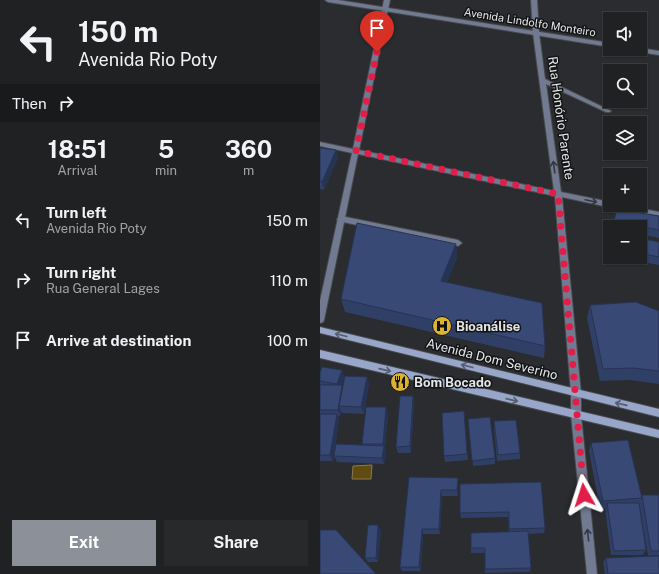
<!DOCTYPE html>
<html lang="en">
<head>
<meta charset="utf-8">
<style>
  :root { --surface:#202123; --page:#28292b; --text:#f1f3f6; --muted:#a2a3a6; --line:#3d3e41; --accent:#8c9099 }
  body { margin:0; font-family:"Public Sans",sans-serif; background:var(--page); color:var(--text); height:100vh; display:flex; flex-direction:column; font-size:15px; white-space:nowrap }
  * { box-sizing:border-box; margin:0 }
  p { font-size:13px; color:var(--muted) }
  .icon { flex:none; width:22px; height:22px; fill:none; stroke:currentColor; stroke-width:2; stroke-linecap:round; stroke-linejoin:round }
  .map { position:relative; flex:1; overflow:hidden }
  .drawer { display:flex; flex-direction:column; background:var(--surface); width:320px }
  .drawer>* { flex:none }
  .hud { background:#202123; color:var(--text); overflow:hidden }
  .controls { position:absolute; left:283px; top:12px; display:grid; gap:8px }
  .controls a { display:grid; place-items:center; width:44px; height:44px; border-radius:0px; background:var(--surface); box-shadow:0 1px 3px #0004,0 0 0 1px var(--line); font-size:20px }
  .pin { position:absolute; display:grid; place-items:center; width:34px; height:34px; color:#fff; margin:-41px -17px; border-radius:50% 50% 50% 0; rotate:-45deg; box-shadow:0 0 4px #0007 }
  .pin .icon { rotate:45deg }
  .me { position:absolute; width:44px; margin:-22px; rotate:354deg; stroke-linejoin:round; filter:drop-shadow(0 0 3px #0008) }
  .turn { display:flex; align-items:center; gap:14px; height:84px; padding:0 12px; font-size:18px }
  .turn .icon { width:52px; height:52px; stroke-width:2.5 }
  .turn b { display:block; font-size:28px; line-height:34px }
  .then { display:flex; align-items:center; height:38px; padding:0 12px; background:#0003; gap:8px; font-size:15px }
  .eta { display:flex; justify-content:space-evenly; align-items:center; height:68px; text-align:center }
  .eta b { font-size:24px; font-weight:700; line-height:28px }
  .cta { display:flex; gap:8px; margin-top:auto; padding:8px 12px }
  .cta a { flex:1; height:46px; border-radius:0px; background:var(--accent); color:#fff; font-size:16px; font-weight:700; line-height:46px; text-align:center }
  .cta a+a { background:var(--page); color:var(--text) }
  ul { padding:0; list-style:none }
  li { display:flex; align-items:center; gap:12px; height:60px; padding:0 12px }
  li div { flex:1 }
  li b { display:block; font-size:15px }
  li em { font-style:normal }
  main { display:flex; flex:1; min-height:0 }
  .map>svg:first-child { display:block }
  .water { fill:#604c10; stroke:#887a51 }
  .lines { fill:none; stroke-linecap:round; stroke-linejoin:round }
  .service-casing { stroke:#484a4d; stroke-width:2 }
  .minor-casing { stroke:#484a4d; stroke-width:2 }
  .tertiary-casing { stroke:#484a4d; stroke-width:2 }
  .secondary-casing { stroke:#484a4d; stroke-width:2 }
  .service { fill:#717a90; fill-rule:evenodd }
  .minor { fill:#717a90; fill-rule:evenodd }
  .tertiary { fill:#717a90; fill-rule:evenodd }
  .secondary { fill:#97a6c9; fill-rule:evenodd }
  .wall { fill:#303f65 }
  .shaded-wall { fill:#273353 }
  .building { fill:#384976; stroke:#273353 }
  .oneway { stroke:#343841 }
  .oneway2 { stroke:#555d70 }
  .route { stroke:#e11d48; stroke-width:7; stroke-dasharray:0 12.6 }
  .labels { text-anchor:middle; dominant-baseline:central; stroke-width:3; stroke-linejoin:round; paint-order:stroke }
  .far-street-label { font-size:11px; fill:#e5e6e8; stroke:#131416 }
  .street-label { font-size:13px; fill:#e5e6e8; stroke:#131416 }
  .poi-label { font-size:13px; font-weight:bold; fill:#e5e6e8; stroke:#131416; text-anchor:start }
</style>
</head>
<body>
<main>
<section class="drawer">
<div class="hud">
<div class="turn"><svg class="icon" aria-label="left" viewBox="0 0 24 24"><path d="M17 20v-9H6M10 6l-5 5 5 5"/></svg><div><b>150 m</b>Avenida Rio Poty</div></div>
<div class="then">Then<svg class="icon" aria-label="right" viewBox="0 0 24 24"><path d="M7 20v-9h11M14 6l5 5-5 5"/></svg></div>
</div>
<div class="eta">
<div><b>18:51</b><p>Arrival</p></div>
<div><b>5</b><p>min</p></div>
<div><b>360</b><p>m</p></div>
</div>
<ul>
<li><svg class="icon" aria-label="left" viewBox="0 0 24 24"><path d="M17 20v-9H6M10 6l-5 5 5 5"/></svg><div><b>Turn left</b><p>Avenida Rio Poty</p></div><em>150 m</em></li>
<li><svg class="icon" aria-label="right" viewBox="0 0 24 24"><path d="M7 20v-9h11M14 6l5 5-5 5"/></svg><div><b>Turn right</b><p>Rua General Lages</p></div><em>110 m</em></li>
<li><svg class="icon" aria-label="arrive" viewBox="0 0 24 24"><path d="M6 21V4h12l-3 4 3 4H6"/></svg><div><b>Arrive at destination</b></div><em>100 m</em></li>
</ul>
<div class="cta"><a>Exit</a><a>Share</a></div>
</section>
<div class="map">
<svg width="339" height="574" viewBox="0 0 339 574">
  <rect width="100%" height="100%" fill="#2a2c2f"/>
  <!-- water -->
  <path class="water" d="M52 465 51 479H32L33 466Z"/>
  <g class="lines">
    <!-- service casing -->
    <g class="service-casing">
      <path id="service" d="M21 216 138 240 142 243 138 246 18 221 17 219Z"/>
    </g>
    <!-- minor casing -->
    <g class="minor-casing">
      <path id="minor" d="M64 0H70L39 150 234 191 213 33 211 0H217L219 33 225 79 291 111 290 112H286L226 84 241 192 290 202V205H303L339 212V218L242 197 261 393V415L277 574H267L251 415V393L235 196 38 154 4 320 3 322 0 323V301L32 153 0 146V142L33 149Z"/>
    </g>
    <!-- tertiary casing -->
    <g class="tertiary-casing">
      <path id="tertiary" d="M5 0H18L290 43V47L8 2Z
        M320 48 339 51V55L313 51 310 49Z"/>
    </g>
    <!-- secondary casing -->
    <g class="secondary-casing">
      <path id="secondary" d="M0 327 339 409V417L0 333Z
        M0 350 339 430V438L0 358Z"/>
    </g>
    <!-- service -->
    <use href="#service" class="service"/>
    <!-- minor -->
    <use href="#minor" class="minor"/>
    <!-- tertiary -->
    <use href="#tertiary" class="tertiary"/>
    <!-- secondary -->
    <use href="#secondary" class="secondary"/>
  </g>
  <!-- wall -->
  <path class="wall" d="M0 148 16 150 18 158 4 190 0 189Z
    M297 209 339 216V238L320 234V227H293Z
    M320 238 339 242V265L296 257H320Z
    M290 240V256L287 255Z
    M136 244 137 258 127 282 225 346 224 358 25 312 21 299Z
    M270 305 339 311V384L309 380 280 381 267 318Z
    M22 370 24 377 22 385 23 388 47 377 49 384 44 414 22 413 21 411 20 416H18L19 420 13 461H0V373Z
    M93 396 94 403 91 453H78L76 447Z
    M66 407 68 414 65 448 66 452 64 464 17 462 14 456 42 445V444Z
    M144 411 148 460 125 462 124 456Z
    M148 419 175 458V464L153 466Z
    M174 421 200 453V459L177 461 174 428Z
    M271 443 321 496 339 495V555L328 556 319 503 326 550 323 555H291L285 508 280 509 269 451Z
    M89 477 138 478V496H122L120 534H103L101 571H82L80 567Z
    M140 484 225 528 224 533 208 534 211 568 210 572 165 573V553H151V548L189 532 188 517 141 518 140 513Z
    M61 530 58 562H48L45 558Z
    M286 558 339 574H285L283 562Z"/>
  <!-- shaded-wall -->
  <path class="shaded-wall" d="M16 150 18 158 4 190 2 182Z
    M136 244 137 258 122 294 121 281Z
    M22 370 24 377 22 385 24 392 19 406 21 411 20 416 18 410 20 391 17 384Z
    M47 377 49 384 44 414 41 407Z
    M93 396 94 403 91 453 90 446Z
    M66 407 68 414 65 448 66 452 64 464 62 458 64 447 63 444Z
    M17 414 19 420 13 461 10 455Z
    M138 478V496L137 490Z
    M121 490 122 496 120 534 119 529Z
    M58 525 61 530 58 562 56 558Z
    M102 529 103 534 101 571 99 567Z"/>
  <!-- building -->
  <path class="building" d="M0 148 16 150 2 182 0 181Z
    M297 209 339 216V230L294 221Z
    M37 223 136 244 121 281 222 303 225 346 21 299Z
    M320 238 339 242V257L320 253Z
    M316 302 339 311V371L313 368 283 369 270 305Z
    M2 367 22 370 17 384 0 381V373Z
    M25 376 47 377 41 407 19 406Z
    M0 385H22L18 410H0Z
    M80 396H93L90 446 76 447Z
    M46 407H66L63 444H42Z
    M144 411 147 454 124 456 122 413Z
    M0 414H17L10 455H0Z
    M170 417 175 458 152 461 148 419Z
    M196 420 200 453 178 455 174 421Z
    M308 440 322 498 283 501 271 443Z
    M16 444 64 446 62 458 14 456Z
    M89 477 138 478 137 490H121L119 529H102L99 567H80Z
    M221 482 225 528 189 529V512L140 513V484Z
    M322 495H339V551H331Z
    M287 503H319L326 550 294 551Z
    M48 525H58L56 558H45Z
    M0 530H16L56 574H0Z
    M208 531 211 568 165 569V548H151V533Z
    M339 556V574H288L286 558Z"/>
  <!-- one-way arrows -->
  <defs><path id="oneway-shaft" d="M-6 0H5M1.5-3L5.5 0L1.5 3" fill="none" stroke-width="1.6" stroke-linecap="round" stroke-linejoin="round"/></defs>
  <g class="oneway">
    <use href="#oneway-shaft" transform="translate(234 167) rotate(-98)"/>
    <use href="#oneway-shaft" transform="translate(271 201) rotate(12)"/>
    <use href="#oneway-shaft" transform="translate(268 535) rotate(-96)"/>
  </g>
  <g class="oneway2">
    <use href="#oneway-shaft" transform="translate(21 335) rotate(-166)"/>
    <use href="#oneway-shaft" transform="translate(147 366) rotate(-166)"/>
    <use href="#oneway-shaft" transform="translate(65 370) rotate(13)"/>
    <use href="#oneway-shaft" transform="translate(192 400) rotate(13)"/>
    <use href="#oneway-shaft" transform="translate(301 404) rotate(-167)"/>
  </g>
  <g class="lines">
    <!-- route -->
    <path class="route" d="M57 52 36 151 238 194 264 495"/>
  </g>
  <!-- icons -->
  <defs>
    <g id="hospital-disc" transform="scale(1)"><circle r="9.5" fill="#dcb233" stroke="#131416"/><path d="M-5-5h3v3.5h4V-5h3V5h-3V1.5h-4V5h-3Z" fill="#111"/></g>
    <g id="restaurant-disc" transform="scale(1)"><circle r="9.5" fill="#dcb233" stroke="#131416"/><path d="M-5-6h1v4h1v-4h1v4h1v-4h1v5L-1.5 .5V6h-2V.5L-5-1ZM5-6V6H3V1.5H1.5Q1.5-4 5-6Z" fill="#111"/></g>
  </defs>
  <g fill-rule="evenodd">
    <use href="#hospital-disc" x="122" y="326"/>
    <use href="#restaurant-disc" x="80" y="382"/>
  </g>
  <g class="labels">
    <!-- far-street labels -->
    <g class="far-street-label">
      <text transform="translate(210 22) rotate(9)">Avenida Lindolfo Monteiro</text>
    </g>
    <!-- street labels -->
    <g class="street-label">
      <text transform="translate(241 118) rotate(82)">Rua Honório Parente</text>
      <text transform="translate(172 359) rotate(14)">Avenida Dom Severino</text>
    </g>
    <!-- poi labels -->
    <g class="poi-label">
      <text x="136" y="326">Bioanálise</text>
      <text x="94" y="382">Bom Bocado</text>
    </g>
  </g>
</svg>
<div class="controls">
<a><svg class="icon" aria-label="sound" viewBox="0 0 24 24"><path d="M4 9h4l5-4v14l-5-4H4zM17 9q2 3 0 6"/></svg></a>
<a><svg class="icon" aria-label="search" viewBox="0 0 24 24"><circle cx="10" cy="10" r="6"/><path d="M15 15l6 6"/></svg></a>
<a><svg class="icon" aria-label="layers" viewBox="0 0 24 24"><path d="M12 4l9 5-9 5-9-5zM3 14l9 5 9-5"/></svg></a>
<a>+</a>
<a>−</a>
</div>
<div class="pin" style="left:57px;top:52px;background:#d93025"><svg class="icon" aria-label="arrive" viewBox="0 0 24 24"><path d="M6 21V4h12l-3 4 3 4H6"/></svg></div>
<svg class="me" style="left:264px;top:495px" viewBox="-20 -20 40 40"><path d="M0-17L14 15 0 8-14 15z" fill="#e11d48" stroke="#fff" stroke-width="4"/></svg>
</div>
</main>
</body>
</html>
